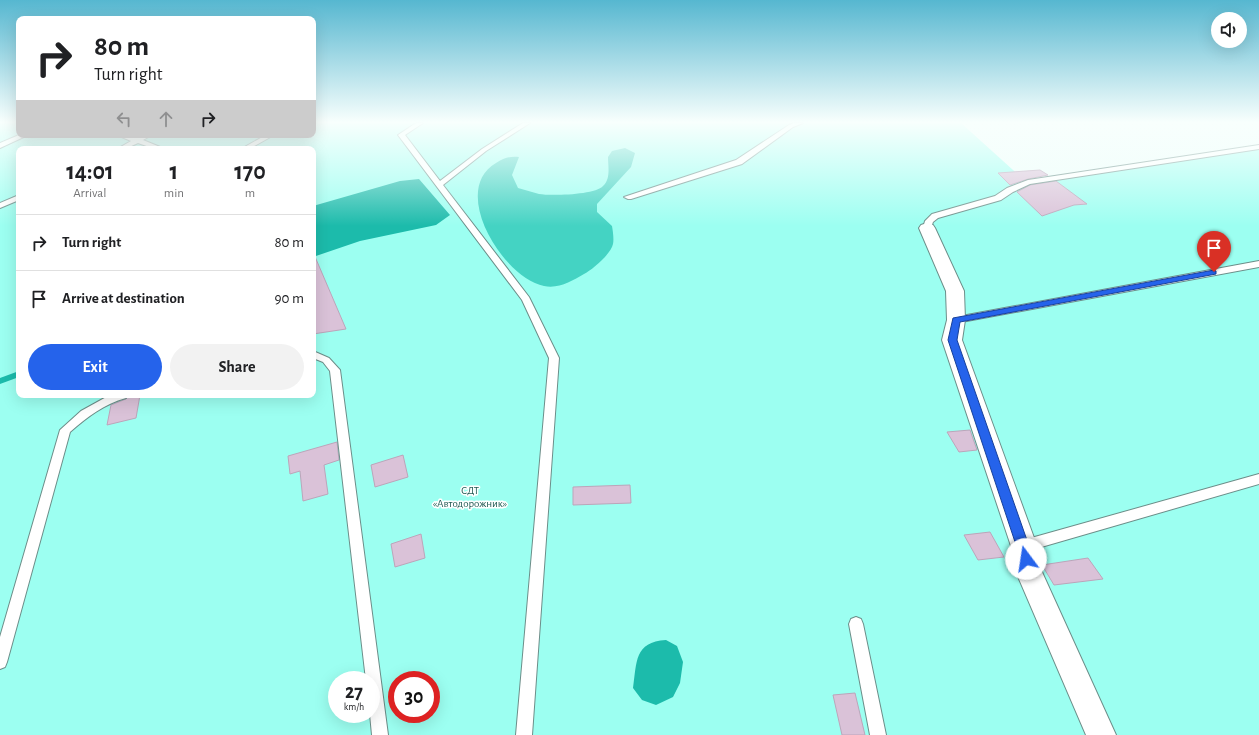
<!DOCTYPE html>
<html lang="en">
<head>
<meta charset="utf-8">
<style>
  :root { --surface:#fff; --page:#f2f2f2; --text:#202124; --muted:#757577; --line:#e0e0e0; --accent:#2563eb }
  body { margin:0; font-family:"Alegreya Sans",sans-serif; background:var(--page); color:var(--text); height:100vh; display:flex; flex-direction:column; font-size:15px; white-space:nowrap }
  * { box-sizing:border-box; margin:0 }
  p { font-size:13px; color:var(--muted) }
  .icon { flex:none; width:22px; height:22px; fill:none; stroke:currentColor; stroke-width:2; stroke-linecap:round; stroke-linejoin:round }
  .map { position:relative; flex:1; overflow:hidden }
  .sheet { position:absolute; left:16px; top:146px; width:300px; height:252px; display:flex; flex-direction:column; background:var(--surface); border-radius:8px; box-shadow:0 4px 16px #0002 }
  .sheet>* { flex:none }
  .top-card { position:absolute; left:16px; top:16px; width:300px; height:122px; border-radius:8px; box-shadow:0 4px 16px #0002; background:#fff; color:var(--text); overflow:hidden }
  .fabs { position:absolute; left:1211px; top:12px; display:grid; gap:8px }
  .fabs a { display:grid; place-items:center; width:36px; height:36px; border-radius:50%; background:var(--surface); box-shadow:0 4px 16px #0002; font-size:20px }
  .speed { position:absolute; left:328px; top:671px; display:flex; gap:8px; font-size:20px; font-weight:700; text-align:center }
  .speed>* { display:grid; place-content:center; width:52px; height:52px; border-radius:50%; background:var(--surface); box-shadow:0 4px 16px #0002; line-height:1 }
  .speed small { font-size:10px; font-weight:400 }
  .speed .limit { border:6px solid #d22; background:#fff; color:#111 }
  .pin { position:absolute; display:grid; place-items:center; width:34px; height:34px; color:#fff; margin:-41px -17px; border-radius:50% 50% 50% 0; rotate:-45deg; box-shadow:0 0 4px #0007 }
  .pin .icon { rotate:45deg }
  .me { position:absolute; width:44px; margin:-22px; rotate:346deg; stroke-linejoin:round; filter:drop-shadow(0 0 3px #0008) }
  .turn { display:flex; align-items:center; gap:14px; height:84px; padding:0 12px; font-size:18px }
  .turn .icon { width:52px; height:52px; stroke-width:2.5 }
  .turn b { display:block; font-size:28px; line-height:34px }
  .lanes { display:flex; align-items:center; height:38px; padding:0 12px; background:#0003; justify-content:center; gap:20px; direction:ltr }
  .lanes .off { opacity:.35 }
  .eta { display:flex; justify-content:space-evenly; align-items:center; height:68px; text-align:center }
  .eta b { font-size:24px; font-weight:700; line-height:28px }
  .primary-button { display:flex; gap:8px; margin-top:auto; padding:8px 12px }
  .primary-button a { flex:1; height:46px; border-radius:24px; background:var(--accent); color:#fff; font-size:16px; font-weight:700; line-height:46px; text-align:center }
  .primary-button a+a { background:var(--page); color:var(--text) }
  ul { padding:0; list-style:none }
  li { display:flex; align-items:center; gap:12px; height:56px; padding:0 12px; border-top:1px solid var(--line) }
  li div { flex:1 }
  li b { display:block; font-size:15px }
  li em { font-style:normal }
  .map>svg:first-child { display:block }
  .green { fill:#9cfff1; fill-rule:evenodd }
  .forest { fill:#44d3c3 }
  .water { fill:#1cbbab }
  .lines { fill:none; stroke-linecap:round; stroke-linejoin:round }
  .stream { fill:#1cbbab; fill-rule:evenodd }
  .building { fill:#dac2d8; stroke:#bca5ba }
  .service-casing { stroke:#6c8e89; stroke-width:2 }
  .minor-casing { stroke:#6c8e89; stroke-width:2 }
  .service { fill:#fff; fill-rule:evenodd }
  .minor { fill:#fff; fill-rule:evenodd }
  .route { fill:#2563eb; stroke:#184099 }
  .labels { text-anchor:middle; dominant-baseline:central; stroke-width:3; stroke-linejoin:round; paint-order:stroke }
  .park-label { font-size:11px; fill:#235c55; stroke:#fff }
</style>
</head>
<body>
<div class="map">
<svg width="1259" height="735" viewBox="0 0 1259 735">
  <rect width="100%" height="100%" fill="#effefb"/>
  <!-- green -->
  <path class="green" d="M0 123H19V135H313V123H961L1024 180 1259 145V735H0ZM19 149H313V395H19ZM337 680H371V714H337ZM397 680H431V714H397Z"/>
  <!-- forest -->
  <path class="forest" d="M625 148 635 153 631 167 597 204V212L612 226C613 232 614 239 613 244 611 254 592 270 584 274 572 281 559 289 544 286 503 278 449 190 496 163 504 158 510 156 519 157L512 175 518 188C525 190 532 192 539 194 551 196 595 195 603 186 611 179 608 166 608 157L612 151Z"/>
  <!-- water -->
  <path class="water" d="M419 179 450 215 436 225 360 241 313 257V206L400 181Z
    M666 640 677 646 683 662 680 683 673 697 656 705 642 700 633 688C637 662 634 642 666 640Z"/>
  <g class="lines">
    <!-- stream -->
    <path class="stream" d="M19 371V377L0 384V378Z"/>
  </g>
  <!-- building -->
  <path class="building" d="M1040 170 1048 175 1028 179 1010 185 998 173Z
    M1056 181 1087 204 1074 205 1042 216 1017 192 1030 185Z
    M313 252 346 329 313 334Z
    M128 395H140L136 418 107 425 111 405 126 399Z
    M970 430 977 450 959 452 947 432Z
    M337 442 339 460 324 465 328 494 303 501 300 471 290 474 288 456Z
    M403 455 408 477 375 487 371 465Z
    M630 485 631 503 573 505V487Z
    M990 532 1004 557 978 560 964 535Z
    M421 534 425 558 395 567 391 544Z
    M1088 558 1103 579 1054 585 1042 565Z
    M855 693 865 735H842L833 695Z"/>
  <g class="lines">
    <!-- service casing -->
    <g class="service-casing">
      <path id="service" d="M416 123H423L405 135 440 181 482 149 523 123H530L486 151 443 185 529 297 559 358 532 735H516L549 358 522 300 398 135Z
        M794 123H803L793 127 742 164 631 199H628L624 197 736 160 789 125Z
        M19 135H28L0 148V143Z
        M117 135H127L137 138 144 135H152L143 140 165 149H155L138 143 125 149H117L131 141Z
        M266 135H274L249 149H241Z
        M1259 145V149L1030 184 1013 192 1001 200 938 218 933 222 930 230H927L923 228 925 221 932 214 995 196 1007 188 1028 180Z
        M19 195V200L0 208V203Z
        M1259 261V267L956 323 951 320 956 317Z
        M313 351 329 358 340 370 388 735H372L370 714 371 680H366L330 371 323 362 313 358Z
        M110 395H127L126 398C104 404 87 417 70 432L7 662 5 667 0 669V637L60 430 81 411Z
        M1259 474V484L1024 552 1020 550 1018 546 1020 542 1024 540Z
        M856 617 861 619 863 624 886 735H870L849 624 851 619Z"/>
    </g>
    <!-- minor casing -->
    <g class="minor-casing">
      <path id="minor" d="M927 223 933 225 935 228 964 291 965 320 962 340 1037 546 1042 572 1116 735H1086L1016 572 1011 546 942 340 947 320 946 291 919 228 921 225Z"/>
    </g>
    <!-- service -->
    <use href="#service" class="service"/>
    <!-- minor -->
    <use href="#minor" class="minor"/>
  </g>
  <!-- sky -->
  <linearGradient id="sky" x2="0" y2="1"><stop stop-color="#56b7d0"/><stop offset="0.54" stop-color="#f8fffd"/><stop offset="1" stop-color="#f8fffd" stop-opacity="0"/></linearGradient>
  <rect width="1259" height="226" fill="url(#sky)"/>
  <!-- route -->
  <path class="route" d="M1214 270 1216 271V274L960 322 957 340 1029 546 1032 559 1030 563 1026 564 1022 563 948 340 953 318Z"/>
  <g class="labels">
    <!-- park labels -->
    <g class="park-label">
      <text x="470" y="490">СДТ<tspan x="470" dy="13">«Автодорожник»</tspan></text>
    </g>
  </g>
</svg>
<div class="fabs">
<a><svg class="icon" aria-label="sound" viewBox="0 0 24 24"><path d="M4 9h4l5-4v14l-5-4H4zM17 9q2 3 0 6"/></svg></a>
</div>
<div class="speed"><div>27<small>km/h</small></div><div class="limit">30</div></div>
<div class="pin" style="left:1214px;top:272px;background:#d93025"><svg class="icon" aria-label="arrive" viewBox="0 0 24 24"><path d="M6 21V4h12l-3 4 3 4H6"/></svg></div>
<svg class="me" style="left:1026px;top:559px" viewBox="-20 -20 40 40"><circle r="19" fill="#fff"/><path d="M0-13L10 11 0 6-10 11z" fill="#2563eb"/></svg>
<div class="top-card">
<div class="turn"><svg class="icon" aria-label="right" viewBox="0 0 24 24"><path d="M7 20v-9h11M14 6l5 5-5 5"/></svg><div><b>80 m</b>Turn right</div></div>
<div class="lanes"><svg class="icon off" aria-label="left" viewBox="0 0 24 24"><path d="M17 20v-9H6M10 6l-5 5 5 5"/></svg><svg class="icon off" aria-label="ahead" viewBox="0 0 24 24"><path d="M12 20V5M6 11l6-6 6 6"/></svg><svg class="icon" aria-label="right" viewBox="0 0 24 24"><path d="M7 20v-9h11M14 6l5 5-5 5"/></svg></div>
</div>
<section class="sheet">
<div class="eta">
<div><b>14:01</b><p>Arrival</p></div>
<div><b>1</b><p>min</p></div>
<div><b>170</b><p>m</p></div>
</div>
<ul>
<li><svg class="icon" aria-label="right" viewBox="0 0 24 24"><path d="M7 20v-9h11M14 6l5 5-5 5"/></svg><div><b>Turn right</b></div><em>80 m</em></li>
<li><svg class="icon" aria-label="arrive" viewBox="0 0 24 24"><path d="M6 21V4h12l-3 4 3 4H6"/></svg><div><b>Arrive at destination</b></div><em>90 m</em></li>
</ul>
<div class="primary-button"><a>Exit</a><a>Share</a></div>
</section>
</div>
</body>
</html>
